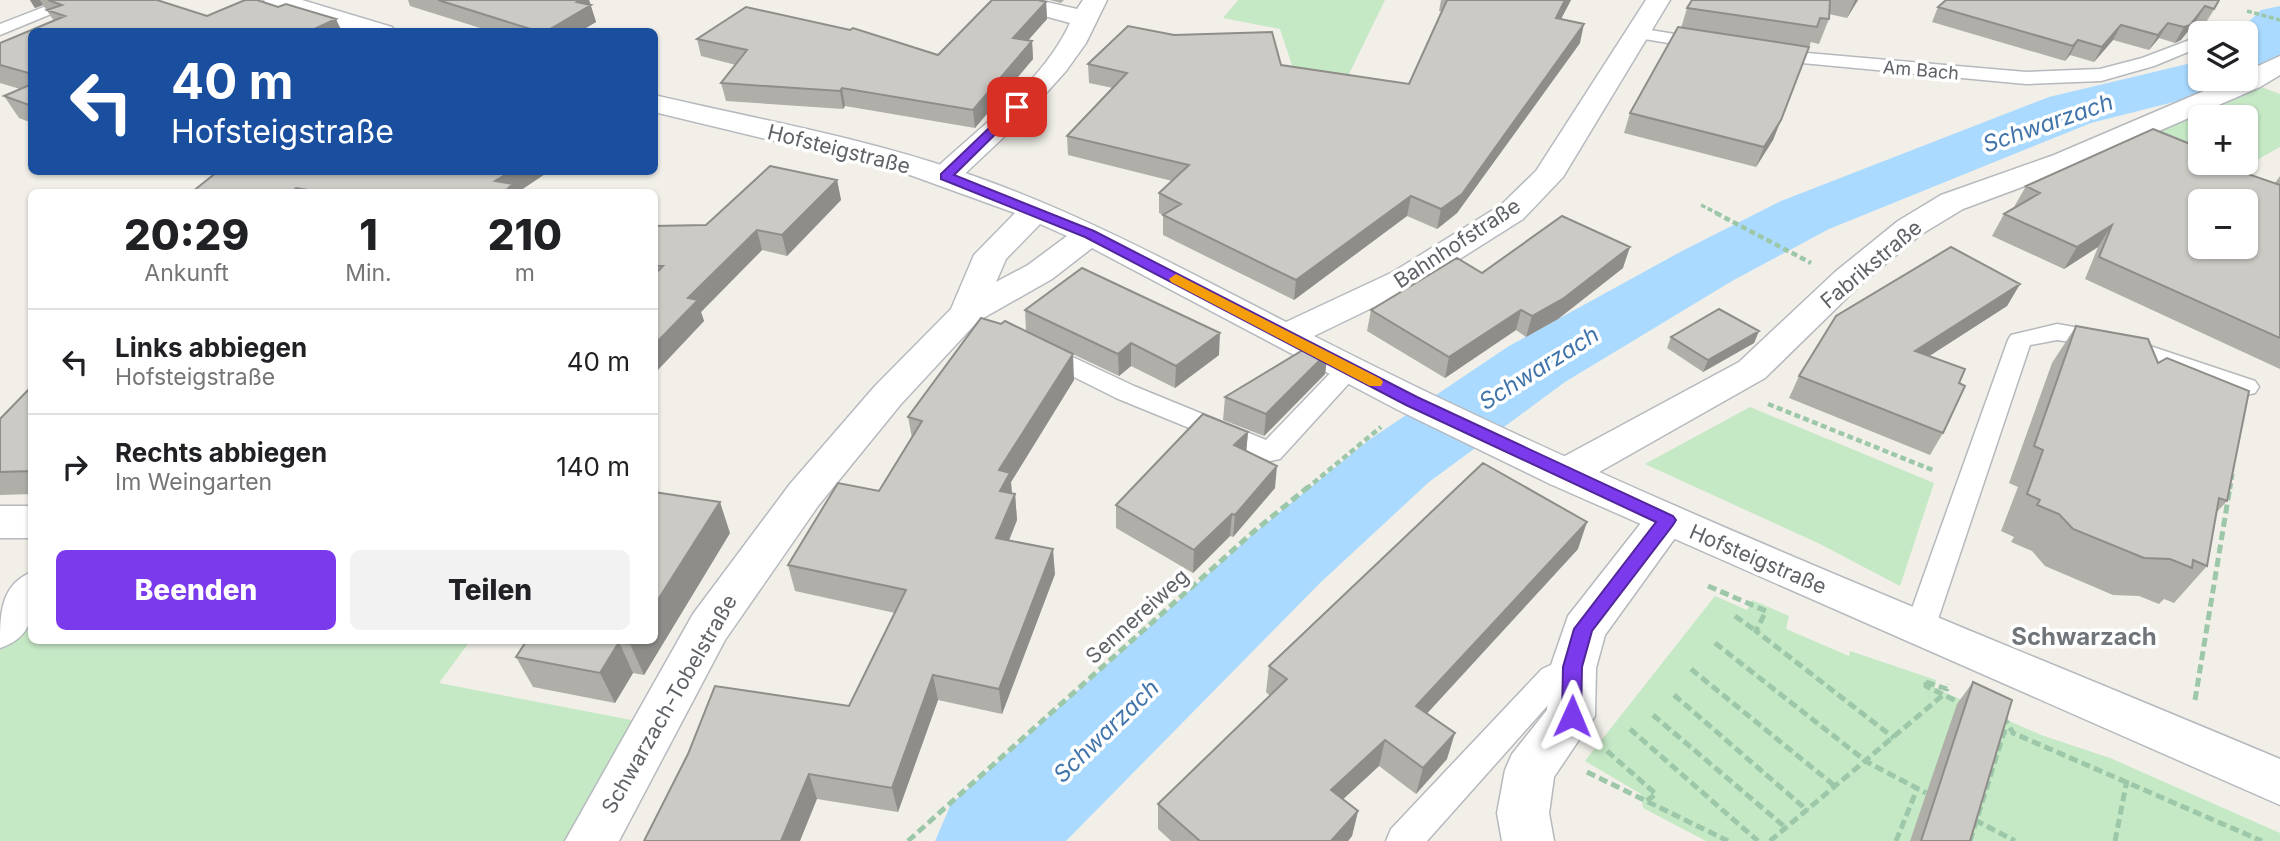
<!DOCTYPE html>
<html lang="de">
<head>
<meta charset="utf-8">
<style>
  :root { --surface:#fff; --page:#f2f2f2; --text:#202124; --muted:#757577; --line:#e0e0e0; --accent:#7c3aed }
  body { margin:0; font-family:Inter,sans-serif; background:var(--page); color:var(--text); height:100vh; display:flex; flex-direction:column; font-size:26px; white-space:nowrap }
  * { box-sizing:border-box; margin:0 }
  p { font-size:23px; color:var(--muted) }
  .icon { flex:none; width:38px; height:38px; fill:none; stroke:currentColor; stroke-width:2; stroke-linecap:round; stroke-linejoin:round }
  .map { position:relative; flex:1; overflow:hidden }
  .sheet { position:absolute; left:28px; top:189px; width:630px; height:455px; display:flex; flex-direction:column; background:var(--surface); border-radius:10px; box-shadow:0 2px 5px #0004 }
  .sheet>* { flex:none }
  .top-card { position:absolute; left:28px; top:28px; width:630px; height:147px; border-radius:10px; box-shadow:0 2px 5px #0004; background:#1a4fa0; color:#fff; overflow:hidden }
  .fabs { position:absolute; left:2188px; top:21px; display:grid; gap:14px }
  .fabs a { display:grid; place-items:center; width:70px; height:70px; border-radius:10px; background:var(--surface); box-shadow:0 2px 5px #0004; font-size:35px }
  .pin { position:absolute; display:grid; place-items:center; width:60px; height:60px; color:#fff; margin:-30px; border-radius:14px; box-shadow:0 4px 10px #0006 }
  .me { position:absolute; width:77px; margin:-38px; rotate:1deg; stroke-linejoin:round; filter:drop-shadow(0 0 5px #0008) }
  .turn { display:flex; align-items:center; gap:24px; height:147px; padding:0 28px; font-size:32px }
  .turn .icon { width:91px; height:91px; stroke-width:2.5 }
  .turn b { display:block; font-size:49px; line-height:60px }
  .eta { display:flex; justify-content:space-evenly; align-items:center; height:119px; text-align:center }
  .eta b { font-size:42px; font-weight:800; line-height:49px }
  .cta { display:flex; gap:14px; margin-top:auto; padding:14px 28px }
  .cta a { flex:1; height:80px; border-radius:10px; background:var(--accent); color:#fff; font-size:28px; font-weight:800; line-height:80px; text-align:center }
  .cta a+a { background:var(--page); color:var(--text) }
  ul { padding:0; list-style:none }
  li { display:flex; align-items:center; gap:21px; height:105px; padding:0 28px; border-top:2px solid var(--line) }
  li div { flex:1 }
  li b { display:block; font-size:26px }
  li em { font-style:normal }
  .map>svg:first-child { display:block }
  .green { fill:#c5e8c5; fill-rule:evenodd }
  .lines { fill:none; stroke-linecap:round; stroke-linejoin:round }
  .river { fill:#aadaff; fill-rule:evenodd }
  .lane-casing { stroke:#b5b8bc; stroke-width:3 }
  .street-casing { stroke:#b5b8bc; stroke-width:3 }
  .secondary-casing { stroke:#b6babf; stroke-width:3 }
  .path-far2 { stroke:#9cc7a9; stroke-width:3.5; stroke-dasharray:5 2.5; stroke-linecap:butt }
  .path-far1 { stroke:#9cc7a9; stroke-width:4.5; stroke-dasharray:6 3.5; stroke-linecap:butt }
  .path { stroke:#9cc7a9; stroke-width:5; stroke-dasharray:9 4.5; stroke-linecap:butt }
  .lane { fill:#fff; fill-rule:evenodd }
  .street { fill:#fff; fill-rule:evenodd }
  .secondary { fill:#fff; fill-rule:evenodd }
  .wall { fill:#afaea9 }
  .shaded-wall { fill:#8f8d8a }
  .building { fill:#cccac5; stroke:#8f8d8a; stroke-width:2; fill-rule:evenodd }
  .route { fill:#7c3aed; stroke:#51269a; stroke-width:2 }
  .slow { fill:#f59e0b }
  .labels { text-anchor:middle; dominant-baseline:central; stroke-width:7; stroke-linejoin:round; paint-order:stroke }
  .far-street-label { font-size:18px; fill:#5f6368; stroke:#fff }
  .street-label { font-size:21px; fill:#5f6368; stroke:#fff }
  .water-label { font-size:23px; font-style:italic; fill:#4174aa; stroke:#fff }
  .quarter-label { font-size:24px; font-weight:bold; fill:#70757a; stroke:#fff }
</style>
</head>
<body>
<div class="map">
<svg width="2280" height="841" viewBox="0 0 2280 841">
  <rect width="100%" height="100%" fill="#f1efe8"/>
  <!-- green -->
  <path class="green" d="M1238 0H1385L1347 78 1294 71 1280 29 1223 18Z
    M2256 85 2280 94V147L2230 175 2140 139ZM2200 117H2245V163H2200Z
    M1750 407 1934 483 1900 586 1820 544 1645 464Z
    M31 594 32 640 470 641 439 683 652 724 587 841H0V635Z
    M1715 596 1747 610 1752 600 1789 616 1786 629 1849 656 1850 651 1936 680 1935 688 2041 735 2110 758 2280 833V841H1706L1643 808 1641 794 1585 761Z"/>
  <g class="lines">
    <!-- river -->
    <path class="river" d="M2280 6V55L2265 64 2245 69V33H2237L2261 10Z
      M2200 61V79H2229L2221 90 2091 123 1829 229 1732 281 1565 382 1429 482 1320 583 1066 841H935L951 804 1254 533 1369 440 1509 346 1682 251 1781 201 2049 97Z"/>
    <!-- lane casing -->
    <g class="lane-casing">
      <path id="lane" d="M62 0H85L0 35V24Z
        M2223 26 2229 27 2230 33H2209Z
        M1638 28 1705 39 1714 44 1705 49 1632 37 1629 33Z
        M2200 36V47L2154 66 2101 81 2026 84 1771 60 1762 55 1771 50 2026 72 2100 69 2142 58Z
        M2057 324 2114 334 2255 381 2259 387 2255 393 2246 395 2101 346 2057 340 2030 345 1935 628 1931 637 1920 640 1909 637 1905 628 2008 340 2011 335Z
        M1043 343 1134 386 1266 440 1340 363H1358L1362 369 1280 459 1270 461 1116 398 1034 357 1031 351 1034 345Z
        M1573 655 1584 659 1589 668 1584 677 1564 687 1427 841H1386L1391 829 1542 669Z"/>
    </g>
    <!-- street casing -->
    <g class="street-casing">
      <path id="street" d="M1001 0H1038L1077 9 1083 0H1107L1086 43 1066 71 1021 121 956 182 945 185 934 182 930 176 934 170C981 126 1043 82 1070 23L1004 5Z
        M2280 56V75L2260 87 2076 167 1963 209 1920 235 1859 286 1765 378 1578 484 1564 488 1550 484 1544 474 1550 464 1739 362 1835 272 1898 221 1941 195 2054 155 2232 79H2245V72Z
        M1667 505 1682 509 1688 520 1605 635 1596 668 1595 716 1554 777 1549 813 1554 841H1502L1497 813 1505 770 1512 754 1547 710 1550 668 1568 616 1652 509Z
        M0 506H32V538H0Z
        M32 572C32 606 39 635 0 648 0 614 0 585 32 572Z"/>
    </g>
    <!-- secondary casing -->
    <g class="secondary-casing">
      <path id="secondary" d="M264 0H302L392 27 396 32H354L267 5Z
        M1646 0H1670L1563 177 1523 219 1417 286 1314 336C1627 496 1956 623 2280 759V805L1550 484 1398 410 1092 248 1052 279 978 321 901 404 818 506 725 640 619 841H565L693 614 790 484 875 386 951 309 974 255 1015 213 899 171 654 112V95C756 119 860 137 959 171 1073 209 1179 267 1286 322L1393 272 1501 205 1536 171ZM1040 224 1067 236 1028 265 996 282 1006 259Z"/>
    </g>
    <!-- path-far2 -->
    <path class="path-far2" d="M2247 11 2280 20
      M1701 205 1719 214"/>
    <!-- path-far1 -->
    <path class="path-far1" d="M1716 213 1811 263
      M1768 404 1935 471
      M1306 489 1381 427
      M2230 489 2233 470"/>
    <!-- path -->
    <path class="path" d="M1708 586 1766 611 1756 631 1894 738
      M1735 616 1756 631
      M1715 643 1867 762 1926 793
      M1691 669 1836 787
      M1926 682V686L1962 704
      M1926 682 1947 689 1948 684
      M1674 695 1808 811
      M2195 700 2230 487
      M1653 715 1786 828
      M2003 716 2013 733 2262 841
      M1630 729 1758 841
      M1607 751 1656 794 1645 802
      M1587 772 1728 841
      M1975 820 2015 841
      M908 841 1252 533 1308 487
      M1770 841 1943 695
      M1896 841 1917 789
      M1970 841 2004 732 2013 733
      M2115 841 2127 780"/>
    <!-- lane -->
    <use href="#lane" class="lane"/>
    <!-- street -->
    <use href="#street" class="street"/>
    <!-- secondary -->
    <use href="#secondary" class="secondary"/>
  </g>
  <!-- wall -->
  <path class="wall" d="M30 0H157L207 16 342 32H32V123L19 118 4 96 20 89 0 83V43L54 21 43 5 35 8Z
    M408 0H589L596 22 579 32H493L410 6Z
    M1050 0H1064L1061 3Z
    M1441 0H1571L1561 19 1580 43 1457 213 1437 229 1407 216 1294 300 1163 235V215L1159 213V193L1172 181 1068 155 1067 136 1113 88 1089 83 1088 64 1281 65 1409 84 1442 11H1439Z
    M1692 0H1858L1847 18 1829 14V19L1819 44 1811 42 1773 140 1756 167 1624 133 1630 113 1681 28 1687 8Z
    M2220 0 2205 24 2196 21 2181 40 2175 43 2159 38 2149 50 2113 40 2094 62 2070 55 2065 61 1932 22 1938 7Z
    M1046 2 1047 19 1028 40 1032 41 1033 59 975 128 845 106 843 109 726 101 721 83 736 65 701 56 697 39 938 55Z
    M2239 171 2275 183 2280 176V369L2085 279 2098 247 2064 269 1992 236 2004 214 2015 208 2014 207 2026 186Z
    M217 172H378L376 174H383L385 172H548L518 192H192Z
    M837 180 841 200 787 256 762 250 701 312 704 321 654 374V226L706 225Z
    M1623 268 1558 319 1526 337 1516 330 1445 378 1367 331 1371 310 1482 273Z
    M2020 284 2007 306 1929 356 1959 383 1943 433 1930 455 1789 398 1799 376Z
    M1025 310 1219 355 1175 388 1131 366 1119 376 1060 348 1074 380 1011 482 1012 493 1015 494 1017 520 1009 541 1055 574 1002 714 938 700 898 812 817 799 644 841 849 706 895 613 795 591 788 565 879 491 912 438 908 417 1026 331Z
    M2076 326 2158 363 2227 501 2216 513 2207 566 2174 603 2164 599 2159 604 2139 596 2113 595 2045 566 2032 551 2011 542 2014 537 2001 531 2018 487 2009 483 2052 363Z
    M1759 331 1754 343 1703 372 1667 348 1671 337Z
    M1328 352 1325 374 1264 436 1223 420 1225 397Z
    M32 386V494L0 495V419Z
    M1248 432 1246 451 1275 488 1233 537 1230 536 1193 573 1116 528V505Z
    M730 533 644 675 633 673 615 703 533 687 516 657Z
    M1578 549 1427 713 1447 759 1416 794 1379 766 1343 799 1358 811 1352 836 1348 841H1171L1158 829V804L1270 696 1266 692 1269 666Z
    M1973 682 1970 841H1910L1957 704Z"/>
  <!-- shaded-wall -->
  <path class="shaded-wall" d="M30 0H40L43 5 35 8Z
    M581 0H589L596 22 579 32H545L577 2Z
    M1565 0H1571L1552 36 1556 18Z
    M1855 0H1858L1847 18Z
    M1046 2 1047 19 1015 55 1013 38Z
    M2205 6 2196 21 2181 40 2175 43 2184 27Z
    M336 19 342 32H308Z
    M2168 23 2159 38 2149 50 2158 35Z
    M1584 24 1580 43 1457 213 1437 229 1441 209Z
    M2121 25 2113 40 2094 62 2102 47Z
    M2078 40 2070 55 2065 61 2073 46Z
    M1032 41 1033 59 975 128 973 110Z
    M842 88 845 106 843 109 840 91Z
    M1781 120 1773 140 1756 167 1764 147Z
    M350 172H378L360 192 349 173Z
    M510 172H548L518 192H500L495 181Z
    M837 180 841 200 787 256 782 235Z
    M1411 196 1407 216 1294 300 1296 280Z
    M2112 225 2098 247 2064 269 2077 247Z
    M757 230 762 250 701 312 704 321 654 374V345L688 298Z
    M1630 247 1623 268 1558 319 1526 337 1532 316Z
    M2020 284 2007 306 1903 373 1915 351Z
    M1521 310 1516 330 1445 378 1449 357Z
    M1759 331 1754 343 1703 372 1708 360Z
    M1220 333 1219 355 1175 388 1176 366Z
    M1131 343V366L1119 376 1118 354Z
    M1328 352 1325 374 1264 436 1266 414Z
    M1073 354 1074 380 1011 482 1012 499 1003 517 999 470Z
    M1248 432 1246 454 1234 445Z
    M1277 466 1275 488 1233 537 1235 515Z
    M1015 494 1017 520 999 564 996 538Z
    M720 502 730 533 644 675 630 644 633 640H654V606Z
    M1232 514 1230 536 1193 573 1194 550Z
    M1587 522 1578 549 1410 732 1416 706Z
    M1053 549 1055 574 1002 714 999 689Z
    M619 642 633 673 615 703 600 673Z
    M933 675 938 700 898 812 892 788Z
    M1455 733 1447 759 1416 794 1423 768Z
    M1385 740 1379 766 1326 815 1331 790Z
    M809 774 817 799 800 841H781Z
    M1358 811 1352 836 1348 841H1331Z"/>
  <!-- building -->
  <path class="building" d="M48 0H157L207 16 245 0H257L278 7 286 4 336 19 308 32H241L234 29 229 32H32V74L0 65V43L65 16 47 10 62 5Z
    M438 0H581L577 2 591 5 545 32H540Z
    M992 0H1038L1046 2 1013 38 1032 41 973 110 842 88 840 91 721 83 747 50 697 39 746 7 850 30 853 28 938 55Z
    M1447 0H1565L1556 18 1584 24 1462 194 1441 209 1411 196 1296 280 1163 215 1181 204 1159 193 1189 165 1067 136 1127 73 1088 64 1128 26 1174 35 1272 32 1281 65 1409 84Z
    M1692 0H1830L1829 19 1820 18 1817 27 1687 8Z
    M1946 0H2219L2214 9 2205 6 2190 25 2184 27 2168 23 2158 35 2121 25 2102 47 2078 40 2073 46 1938 7Z
    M1678 27 1809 47 1781 120 1764 147 1630 113Z
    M32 84V106L4 96Z
    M2153 129 2200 148V163H2233L2239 171 2280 185V338L2099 257 2112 225 2077 247 2004 214 2040 193 2026 186ZM2200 201H2245V247H2200Z
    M770 166 837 180 782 235 757 230 688 298 698 300 654 345V275L663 266H654V226L706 225Z
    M217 172H350L349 173 383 174 385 172H510L495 181 513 184 504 192H321L296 188 292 192H192Z
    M1562 216 1630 247 1564 298 1532 316 1521 310 1449 357 1371 310 1457 258 1482 273Z
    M1951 247 2020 284 1915 351 1965 369 1959 383 1965 386 1943 433 1799 376 1836 316Z
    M1082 268 1220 333 1176 366 1131 343 1118 354 1025 310Z
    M1719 309 1759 331 1708 360 1671 337Z
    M981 318 1001 324 1005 321 1073 354 999 470 1010 473 1000 491 1015 494 996 538 1053 549 999 689 933 675 892 788 809 774 781 841H644L688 754 715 686 849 706 906 590 788 565 838 483 879 491 922 421 908 417Z
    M2076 326 2148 339 2158 363 2167 358 2249 391 2227 501 2219 498 2207 566 2193 560 2192 568 2170 559 2144 558 2073 529 2059 514 2037 505 2040 500 2027 494 2043 450 2034 446Z
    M1313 344 1328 352 1266 414 1225 397Z
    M32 386V471L0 472V419Z
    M1203 414 1248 432 1234 445 1277 466 1235 515 1232 514 1194 550 1116 505Z
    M1483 463 1587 522 1416 706 1455 733 1423 768 1385 740 1331 790 1358 811 1331 841H1200L1158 804 1287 679 1269 666Z
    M654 492 720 502 654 606Z
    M527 640H633L630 644 619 642 600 673 516 657Z
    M1973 682 2012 700 1970 841H1921Z"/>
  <!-- route -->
  <path class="route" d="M1013 105 1023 107 954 175 1094 231 1417 397 1673 516 1676 520 1673 525 1592 631 1582 667 1581 716 1579 722 1572 725 1564 722 1562 716 1563 667 1574 629 1656 522 1406 405 1085 237 941 179V174Z"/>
  <!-- slow -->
  <path class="slow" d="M1176 274 1381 379 1383 382 1381 386H1370L1171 282 1169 279Z"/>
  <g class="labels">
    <!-- far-street labels -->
    <g class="far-street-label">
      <text transform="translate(1921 70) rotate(5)">Am Bach</text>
    </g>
    <!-- street labels -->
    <g class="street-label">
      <text transform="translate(839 149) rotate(14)">Hofsteigstraße</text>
      <text transform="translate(1457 243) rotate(-33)">Bahnhofstraße</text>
      <text transform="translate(1871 264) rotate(-40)">Fabrikstraße</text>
      <text transform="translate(1758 559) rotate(23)">Hofsteigstraße</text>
      <text transform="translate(1137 616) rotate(-42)">Sennereiweg</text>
      <text transform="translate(669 704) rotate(-60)">Schwarzach-Tobelstraße</text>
    </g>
    <!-- water labels -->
    <g class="water-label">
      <text transform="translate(2048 123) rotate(-19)">Schwarzach</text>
      <text transform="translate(1539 368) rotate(-32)">Schwarzach</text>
      <text transform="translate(1106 731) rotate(-44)">Schwarzach</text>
    </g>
    <!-- quarter labels -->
    <g class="quarter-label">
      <text x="2084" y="636">Schwarzach</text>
    </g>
  </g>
</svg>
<div class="fabs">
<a><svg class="icon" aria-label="layers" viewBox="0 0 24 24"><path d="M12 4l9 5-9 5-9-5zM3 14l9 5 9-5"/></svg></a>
<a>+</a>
<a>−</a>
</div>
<div class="pin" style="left:1017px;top:107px;background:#d93025"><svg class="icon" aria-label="arrive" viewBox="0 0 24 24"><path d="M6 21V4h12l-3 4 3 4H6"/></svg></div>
<svg class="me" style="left:1572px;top:716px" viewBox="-20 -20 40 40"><path d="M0-17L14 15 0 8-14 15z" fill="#7c3aed" stroke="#fff" stroke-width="4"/></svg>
<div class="top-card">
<div class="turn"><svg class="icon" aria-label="left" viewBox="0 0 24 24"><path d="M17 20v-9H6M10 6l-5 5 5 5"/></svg><div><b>40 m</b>Hofsteigstraße</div></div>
</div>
<section class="sheet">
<div class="eta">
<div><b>20:29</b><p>Ankunft</p></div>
<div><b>1</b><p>Min.</p></div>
<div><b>210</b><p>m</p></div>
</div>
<ul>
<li><svg class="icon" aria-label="left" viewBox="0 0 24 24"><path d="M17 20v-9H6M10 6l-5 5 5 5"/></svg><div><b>Links abbiegen</b><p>Hofsteigstraße</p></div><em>40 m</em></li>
<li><svg class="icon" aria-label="right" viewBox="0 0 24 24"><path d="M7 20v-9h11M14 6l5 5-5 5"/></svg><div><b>Rechts abbiegen</b><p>Im Weingarten</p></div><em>140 m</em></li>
</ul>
<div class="cta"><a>Beenden</a><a>Teilen</a></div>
</section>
</div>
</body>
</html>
